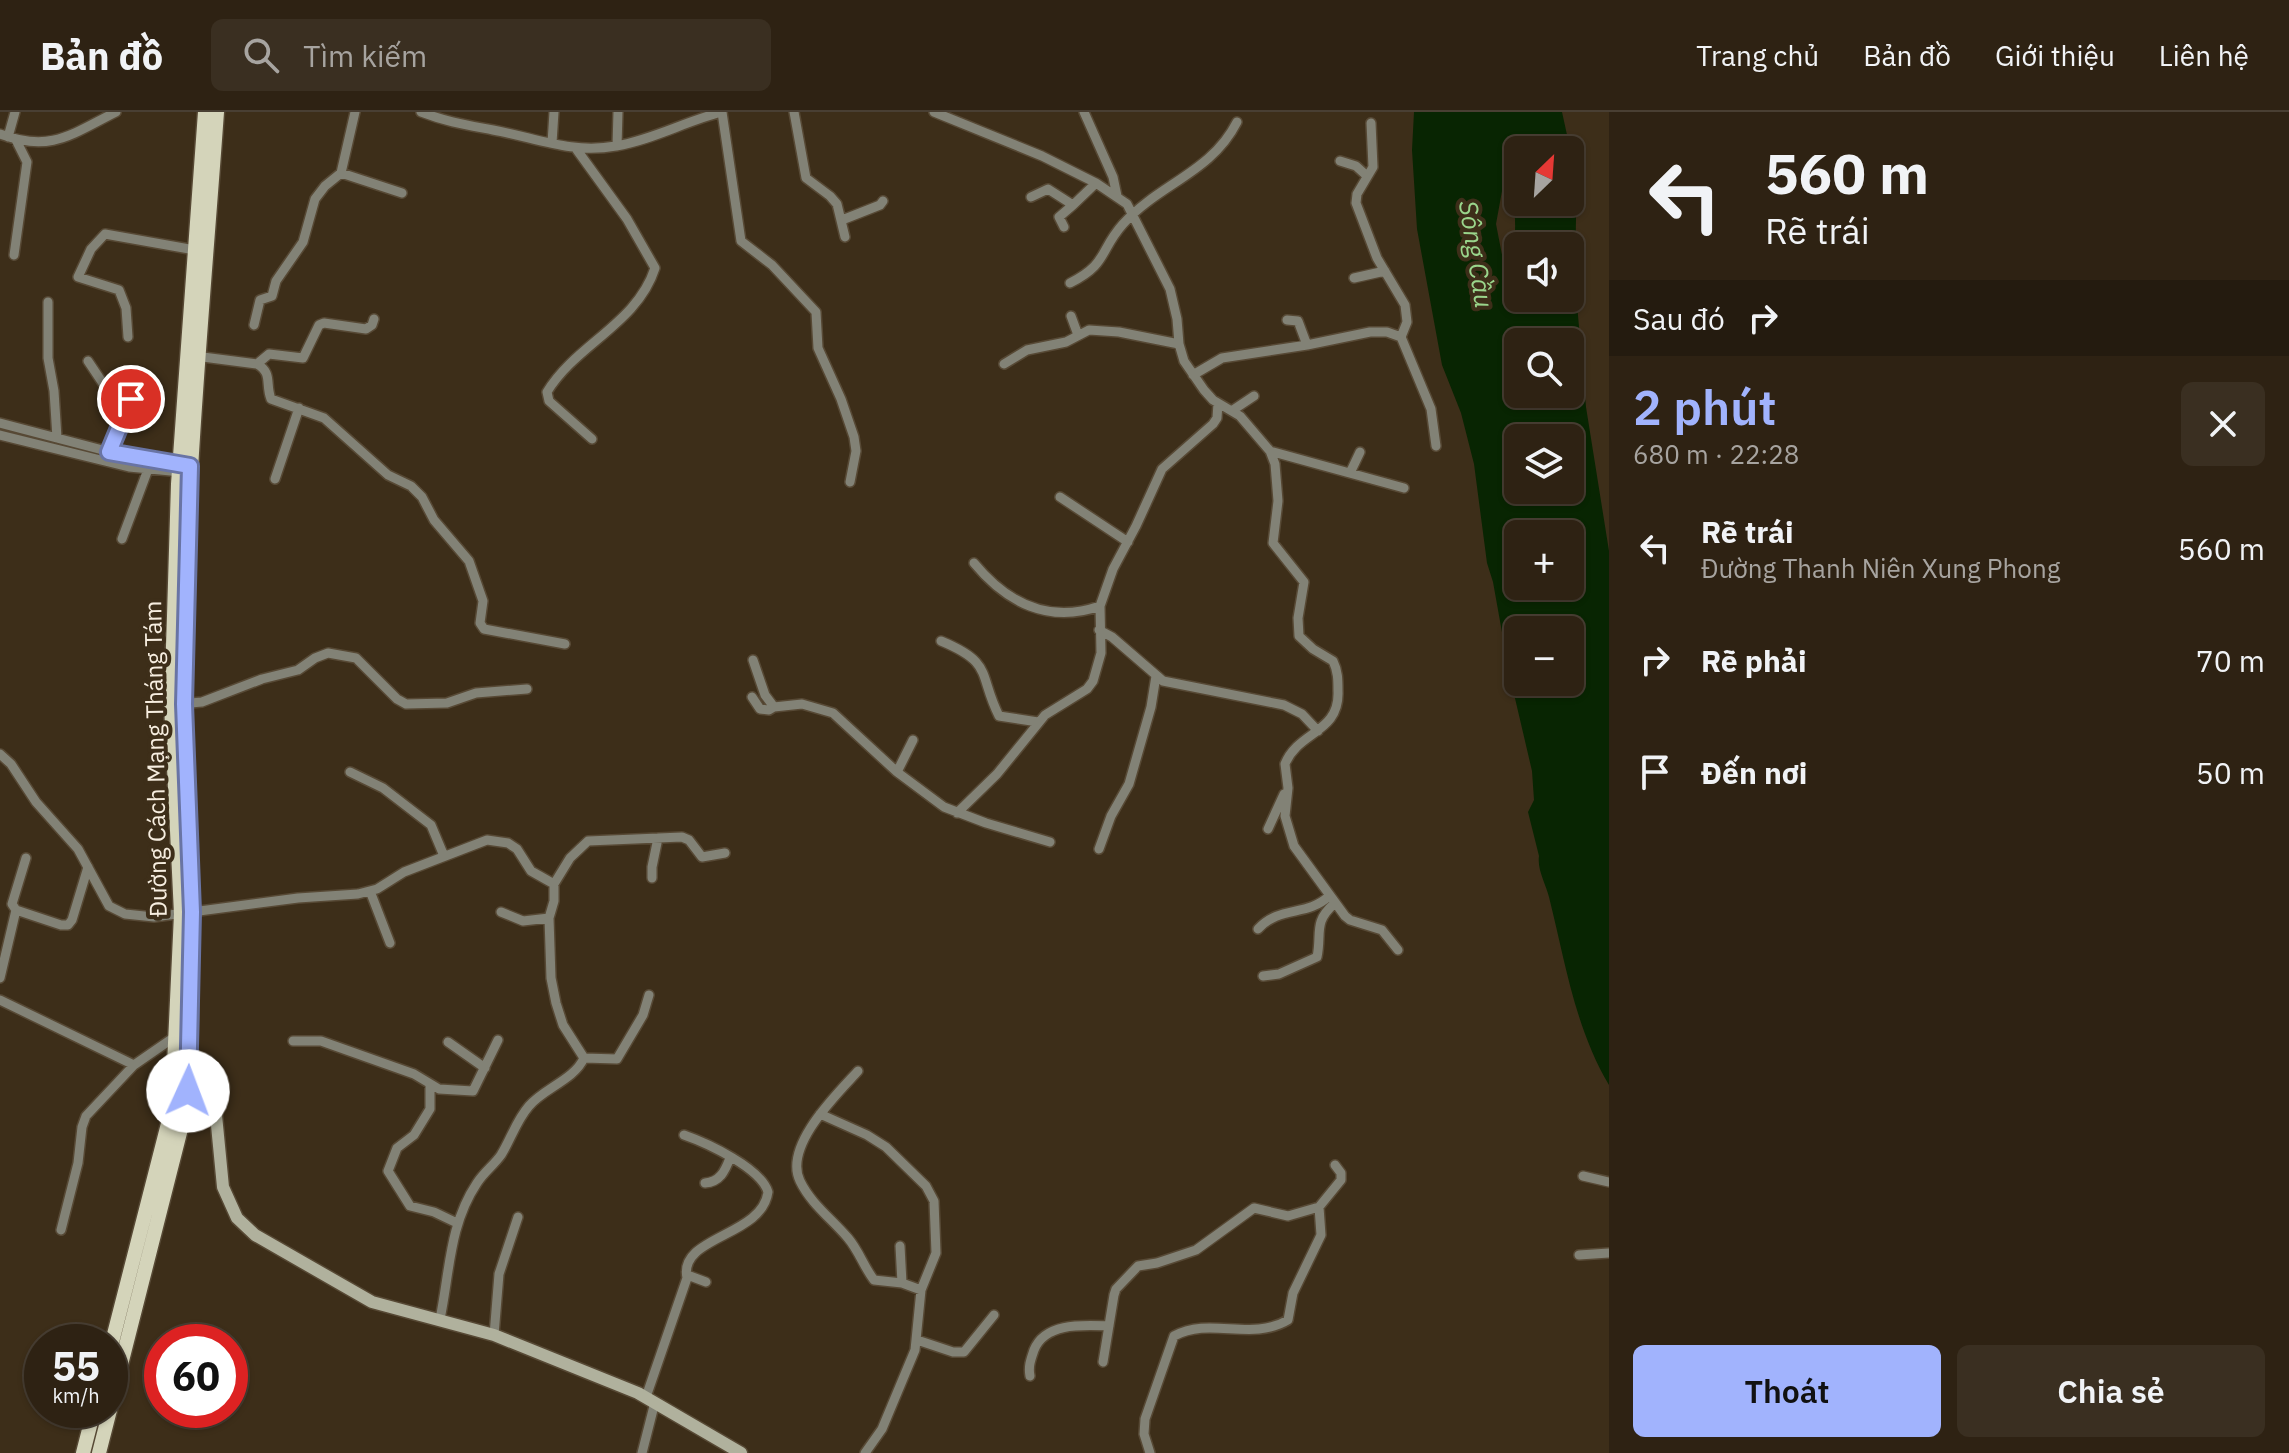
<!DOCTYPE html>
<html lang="vi">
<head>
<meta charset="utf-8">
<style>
  :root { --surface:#2e2213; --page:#3a2f21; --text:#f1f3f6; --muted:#a7a4a0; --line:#493f33; --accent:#a1b3fd }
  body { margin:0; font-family:"IBM Plex Sans",sans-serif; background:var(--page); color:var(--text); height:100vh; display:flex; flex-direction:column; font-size:30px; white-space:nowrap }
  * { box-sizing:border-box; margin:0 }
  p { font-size:26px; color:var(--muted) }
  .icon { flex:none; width:44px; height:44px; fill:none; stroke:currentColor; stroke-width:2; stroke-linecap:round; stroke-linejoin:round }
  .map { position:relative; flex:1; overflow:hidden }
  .details { display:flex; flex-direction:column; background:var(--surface); width:680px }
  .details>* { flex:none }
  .top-card { background:#2e2213; color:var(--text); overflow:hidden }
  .needle { width:52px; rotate:25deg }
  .controls { position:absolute; left:1504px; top:24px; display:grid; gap:16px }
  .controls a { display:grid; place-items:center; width:80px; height:80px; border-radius:12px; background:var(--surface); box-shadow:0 2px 6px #0004,0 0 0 2px var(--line); font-size:40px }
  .speed { position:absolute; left:24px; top:1212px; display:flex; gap:16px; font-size:40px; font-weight:700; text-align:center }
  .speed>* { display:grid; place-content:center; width:104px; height:104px; border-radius:50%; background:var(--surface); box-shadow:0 2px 6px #0004,0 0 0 2px var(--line); line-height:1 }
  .speed small { font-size:20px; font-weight:400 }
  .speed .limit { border:12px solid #d22; background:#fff; color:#111 }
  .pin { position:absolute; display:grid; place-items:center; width:68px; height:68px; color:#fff; margin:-34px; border:4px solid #fff; border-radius:50%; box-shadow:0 2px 8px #0007 }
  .me { position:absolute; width:88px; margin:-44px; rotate:2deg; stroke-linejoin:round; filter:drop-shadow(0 0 6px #0008) }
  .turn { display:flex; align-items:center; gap:28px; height:168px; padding:0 24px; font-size:36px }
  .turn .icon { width:104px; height:104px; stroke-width:2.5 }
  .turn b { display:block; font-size:56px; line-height:68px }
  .then { display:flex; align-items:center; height:76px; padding:0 24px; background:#0003; gap:16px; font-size:30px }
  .round { display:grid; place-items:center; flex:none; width:84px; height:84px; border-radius:12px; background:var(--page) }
  .summary { display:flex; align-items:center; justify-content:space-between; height:136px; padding:0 24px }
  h1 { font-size:48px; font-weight:600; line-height:60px; color:var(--accent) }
  .action { display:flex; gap:16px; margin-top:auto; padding:16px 24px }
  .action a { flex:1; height:92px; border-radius:12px; background:var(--accent); color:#111; font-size:32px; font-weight:600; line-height:92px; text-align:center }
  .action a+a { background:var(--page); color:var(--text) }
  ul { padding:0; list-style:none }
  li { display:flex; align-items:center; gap:24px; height:112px; padding:0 24px }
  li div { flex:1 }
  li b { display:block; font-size:30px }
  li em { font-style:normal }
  header { display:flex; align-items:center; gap:48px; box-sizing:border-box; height:112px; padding:0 40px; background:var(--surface); border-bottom:2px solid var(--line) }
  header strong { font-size:38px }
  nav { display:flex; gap:44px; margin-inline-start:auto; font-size:28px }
  .search { width:560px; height:72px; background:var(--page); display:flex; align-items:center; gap:20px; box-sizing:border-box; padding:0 28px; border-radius:12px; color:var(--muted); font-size:30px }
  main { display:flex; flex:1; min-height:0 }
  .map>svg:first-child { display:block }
  .water { fill:#082502; fill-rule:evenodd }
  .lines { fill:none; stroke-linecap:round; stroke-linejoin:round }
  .minor-casing { stroke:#574935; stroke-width:12 }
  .secondary-casing { stroke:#574935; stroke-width:15 }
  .primary-casing { stroke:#574935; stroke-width:17 }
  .minor { stroke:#828276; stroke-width:9 }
  .secondary { stroke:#b0b19d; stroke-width:12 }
  .primary { stroke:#d4d4ba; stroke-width:14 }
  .route-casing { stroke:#6974a4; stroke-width:20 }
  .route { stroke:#a1b3fd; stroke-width:14 }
  .labels { text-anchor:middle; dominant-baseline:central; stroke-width:8; stroke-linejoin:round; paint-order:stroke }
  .street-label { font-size:24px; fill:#f7eee0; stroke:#3d2e19 }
  .water-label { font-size:26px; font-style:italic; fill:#9ad58b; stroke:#3d2e19 }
</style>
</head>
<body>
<header>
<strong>Bản đồ</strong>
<div class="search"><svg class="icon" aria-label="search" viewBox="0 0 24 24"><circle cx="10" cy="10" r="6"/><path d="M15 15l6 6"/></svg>Tìm kiếm</div>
<nav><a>Trang chủ</a><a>Bản đồ</a><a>Giới thiệu</a><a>Liên hệ</a></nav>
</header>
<main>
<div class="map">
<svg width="1609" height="1341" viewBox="0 0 1609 1341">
  <rect width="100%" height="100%" fill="#3d2e19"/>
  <!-- water -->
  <path class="water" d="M1414 0H1562L1571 41 1576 106 1575 169 1586 295 1609 439V973C1575 916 1565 849 1549 785 1546 772 1537 758 1539 744L1528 700 1534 688 1532 659 1510 565 1493 470 1487 451 1474 352 1461 301 1442 253 1417 117 1412 38ZM1518 38H1570V90H1518ZM1504 68 1512 71C1514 92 1521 140 1504 153L1496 112ZM1518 134H1570V186H1518ZM1518 230H1570V282H1518ZM1518 326H1570V378H1518ZM1518 422H1570V474H1518ZM1518 518H1570V570H1518Z"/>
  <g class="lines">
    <!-- minor casing -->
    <g class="minor-casing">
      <path id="minor" d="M421 0C447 10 467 13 493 18 537 26 571 42 616 34 652 28 686 9 722 0
        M722 0 741 129 772 153 816 200 818 236 841 287 854 325 856 339 850 370
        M794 0 806 66 830 84 837 92 845 125
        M934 0 1042 44 1096 71 1127 92 1170 177 1177 207 1179 232 1184 249 1204 278 1213 288 1240 304 1270 339 1275 352 1278 389 1273 431 1304 470 1298 506 1299 524 1313 537 1333 549C1338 559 1338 568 1338 579 1340 621 1298 619 1285 652L1288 676 1285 704 1294 734 1345 804 1350 808 1382 818 1398 838
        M1084 0 1113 65 1117 84
        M1371 11 1373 55 1357 82 1356 91 1377 146 1405 193 1407 210 1401 225 1431 297 1436 334
        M0 22C51 41 72 22 116 0
        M8 25 15 0
        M552 31 554 0
        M617 34 618 0
        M577 38 627 107 655 156C637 212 576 232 547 280L549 289 592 327
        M1340 49 1356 54 1367 64
        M341 61 402 81
        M1031 85 1048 77 1073 93 1096 71
        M842 108 880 93 883 89
        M1064 115 1059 105 1073 93
        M14 143 27 50 16 28
        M1354 166 1385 159
        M1070 171C1108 152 1099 139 1123 112 1160 71 1211 61 1237 10
        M48 190V246L54 279 57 326
        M1071 204 1078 223
        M1287 208 1298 209 1307 233
        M254 213 260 188 272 184 276 169 303 130 315 87 325 74 341 61 355 0
        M128 225 126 196 119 178 78 165 91 137 105 122 195 138
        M195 244 257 252C273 261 265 272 271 287L324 306 388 363 411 374 422 385 434 408 469 449 483 489 480 511 484 517 565 532
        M88 249 104 273 130 283 131 287 109 340
        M257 252 269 242 303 246 319 213 324 211 366 217 372 213 374 207
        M1004 252 1027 238 1066 230 1089 218 1119 220 1179 232
        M1193 263 1222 246 1307 233 1370 220H1387L1401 225
        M1233 298 1254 284
        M0 311 137 347 183 354
        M0 323 129 355 181 360
        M1270 339 1404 376
        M1350 361 1360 340
        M275 367 299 296
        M1060 385 1128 430
        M122 427 150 352
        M974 451C1007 491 1049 512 1100 494
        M1099 518 1112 525 1163 569 1284 593 1302 602 1318 619
        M941 529C994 551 978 562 999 604L1038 610
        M753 548 765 583 774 595 802 592 833 601 897 660 944 695 986 711 1050 730
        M752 585 760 597 769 598 774 595
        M179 592 202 590 262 567 298 558 315 546 328 541 356 546 397 587 406 592 447 591 476 581 527 577
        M0 642 11 652 36 690 78 737 109 794 125 802 154 805 298 786 358 782 377 777 404 760 487 728 508 731 517 737 531 759 554 772
        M350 660 383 676 431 713 444 744
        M897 660 913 628
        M957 701 997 662 1045 603 1087 577 1093 569 1101 541 1100 494 1113 457 1136 414 1162 357 1213 312 1217 306 1218 291
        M1268 717 1284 682
        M1099 737 1111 704 1129 672 1151 595 1156 564
        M26 746 12 792 16 798 61 813H68L72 808 88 755
        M652 766V755L658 726
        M370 779 390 831
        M501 800 523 809 549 806
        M1258 817C1280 793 1307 805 1329 784
        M1263 864 1279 862 1317 845C1322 822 1313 810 1334 792
        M0 866 16 798
        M0 888 134 953
        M293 929H321L414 962 439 977 473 979 498 928
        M448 930 485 956
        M584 946 563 913 556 891 551 866 549 806 554 789V772L570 746 588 729 682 725 689 728 702 745 725 741
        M584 946 617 947 643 903 649 883
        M858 959C837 982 783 1034 800 1069 811 1092 832 1107 848 1126 859 1139 864 1155 874 1168L902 1171 921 1178
        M430 974V997L414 1023 397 1036 388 1059 410 1094 434 1100 457 1111
        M820 1002 867 1023 886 1035 926 1074 934 1089 936 1141 921 1178 915 1238 882 1317 865 1341
        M684 1023C707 1031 761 1056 768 1080 762 1125 678 1124 687 1166
        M1583 1064 1609 1070
        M705 1071C720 1070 725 1059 730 1046
        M61 1118 78 1051 82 1015 86 1004 134 953 176 924
        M900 1134 902 1171
        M1579 1143 1609 1141
        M440 1207C450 1159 449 1113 477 1071 484 1060 494 1053 501 1043 511 1027 516 1009 529 994 544 976 574 968 584 946
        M494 1223 499 1162 518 1105
        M917 1228 953 1240H964L994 1203
        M1103 1250 1114 1183 1116 1177 1138 1154 1157 1151 1196 1138 1254 1096 1288 1104 1319 1095 1341 1068V1061L1335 1053
        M1030 1264C1028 1254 1031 1247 1034 1238 1045 1210 1083 1213 1109 1214
        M646 1285 687 1166 690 1164 706 1170
        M642 1341 655 1290
        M1150 1341 1144 1322 1145 1307 1174 1224C1210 1204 1251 1230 1288 1208L1293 1181 1321 1123 1319 1095"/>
    </g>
    <!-- secondary casing -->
    <g class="secondary-casing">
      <path id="secondary" d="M182 959 198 966 210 983 216 1003 223 1075 237 1106 255 1123 372 1190 494 1223 638 1281 741 1341"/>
    </g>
    <!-- primary casing -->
    <g class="primary-casing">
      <path id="primary" d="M110 1238 172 996 181 802 171 593 174 504 178 372 205 0
        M110 1296 186 997C199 862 185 727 184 592 183 394 203 197 217 0
        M83 1341 94 1298
        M99 1341 110 1298"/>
    </g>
    <!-- minor -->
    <use href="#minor" class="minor"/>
    <!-- secondary -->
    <use href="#secondary" class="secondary"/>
    <!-- primary -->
    <use href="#primary" class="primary"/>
  </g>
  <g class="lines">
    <!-- route casing -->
    <g class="route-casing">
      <path id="route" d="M131 287 109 340 190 354 184 592 192 800 188 979"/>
    </g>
    <!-- route -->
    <use href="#route" class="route"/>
  </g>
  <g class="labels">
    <!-- street labels -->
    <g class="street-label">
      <text transform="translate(155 647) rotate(-91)">Đường Cách Mạng Tháng Tám</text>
    </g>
    <!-- water labels -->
    <g class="water-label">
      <text transform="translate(1477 142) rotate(81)">Sông Cầu</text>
    </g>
  </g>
</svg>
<div class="controls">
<a><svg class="needle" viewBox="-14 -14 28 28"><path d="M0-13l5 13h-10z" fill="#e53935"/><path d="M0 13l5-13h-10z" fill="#a7a4a0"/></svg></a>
<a><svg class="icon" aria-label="sound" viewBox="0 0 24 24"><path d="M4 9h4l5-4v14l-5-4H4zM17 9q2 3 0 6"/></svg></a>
<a><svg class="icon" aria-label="search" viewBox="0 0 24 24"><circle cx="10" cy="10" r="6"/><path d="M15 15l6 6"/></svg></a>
<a><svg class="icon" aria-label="layers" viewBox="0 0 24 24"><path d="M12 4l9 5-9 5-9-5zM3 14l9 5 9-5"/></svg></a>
<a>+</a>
<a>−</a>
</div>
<div class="speed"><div>55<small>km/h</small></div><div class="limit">60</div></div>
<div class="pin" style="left:131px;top:287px;background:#d93025"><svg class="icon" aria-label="arrive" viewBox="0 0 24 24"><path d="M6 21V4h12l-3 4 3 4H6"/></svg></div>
<svg class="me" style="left:188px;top:979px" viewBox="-20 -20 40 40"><circle r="19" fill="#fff"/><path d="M0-13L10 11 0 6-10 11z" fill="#a1b3fd"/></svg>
</div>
<section class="details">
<div class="top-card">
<div class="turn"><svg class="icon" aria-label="left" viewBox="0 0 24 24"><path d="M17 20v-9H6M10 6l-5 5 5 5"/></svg><div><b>560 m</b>Rẽ trái</div></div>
<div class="then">Sau đó<svg class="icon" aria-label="right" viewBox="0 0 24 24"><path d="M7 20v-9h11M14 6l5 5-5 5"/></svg></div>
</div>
<div class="summary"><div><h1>2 phút</h1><p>680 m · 22:28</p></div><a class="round"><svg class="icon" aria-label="close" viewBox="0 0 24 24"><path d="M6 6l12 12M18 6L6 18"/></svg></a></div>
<ul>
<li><svg class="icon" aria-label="left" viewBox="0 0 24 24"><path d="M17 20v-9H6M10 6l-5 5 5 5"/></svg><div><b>Rẽ trái</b><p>Đường Thanh Niên Xung Phong</p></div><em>560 m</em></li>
<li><svg class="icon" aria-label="right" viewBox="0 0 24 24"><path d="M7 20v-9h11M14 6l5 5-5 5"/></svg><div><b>Rẽ phải</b></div><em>70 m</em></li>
<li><svg class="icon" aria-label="arrive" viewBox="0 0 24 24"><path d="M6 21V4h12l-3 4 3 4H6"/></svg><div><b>Đến nơi</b></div><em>50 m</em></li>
</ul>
<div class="action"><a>Thoát</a><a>Chia sẻ</a></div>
</section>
</main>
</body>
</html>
